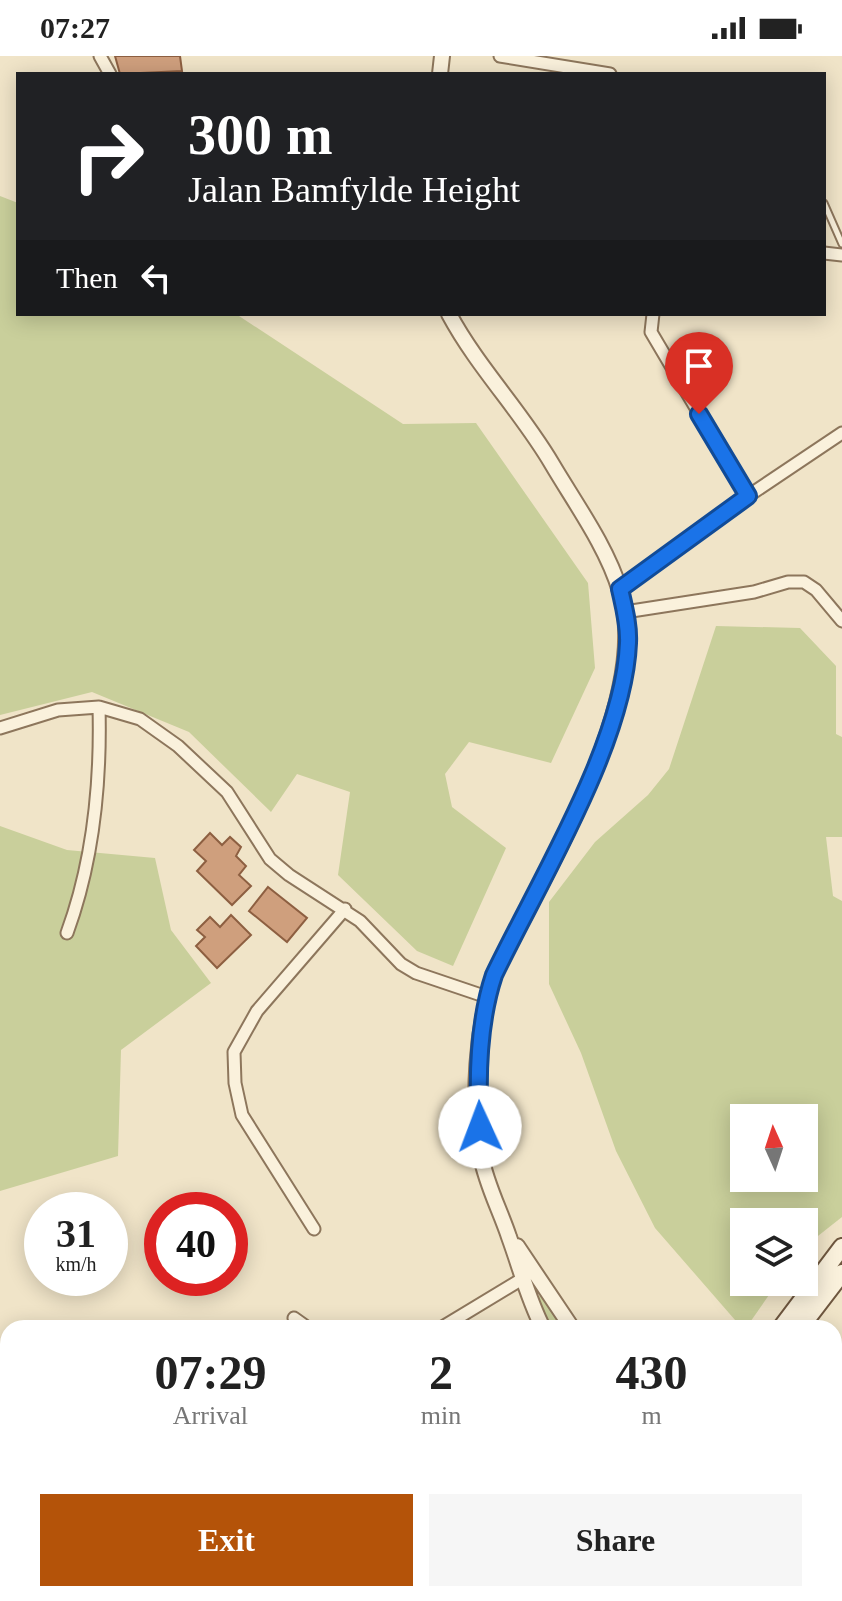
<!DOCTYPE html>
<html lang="en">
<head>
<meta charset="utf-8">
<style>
  :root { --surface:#fff; --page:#f6f6f6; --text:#222; --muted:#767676; --accent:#b45309 }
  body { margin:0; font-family:Georgia,serif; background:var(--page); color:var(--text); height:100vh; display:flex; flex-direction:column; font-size:30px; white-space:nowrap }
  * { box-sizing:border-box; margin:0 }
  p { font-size:26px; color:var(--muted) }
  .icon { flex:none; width:44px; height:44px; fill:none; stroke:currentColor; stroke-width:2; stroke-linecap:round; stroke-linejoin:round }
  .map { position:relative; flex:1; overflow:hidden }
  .details { position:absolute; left:0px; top:1264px; width:842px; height:282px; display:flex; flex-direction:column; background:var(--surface); border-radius:24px 24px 0 0; box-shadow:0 4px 20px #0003 }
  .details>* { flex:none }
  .banner { position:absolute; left:16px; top:16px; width:810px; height:244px; border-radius:0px; box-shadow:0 4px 20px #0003; background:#202124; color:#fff; overflow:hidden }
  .needle { width:52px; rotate:357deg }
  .controls { position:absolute; left:730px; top:1048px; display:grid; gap:16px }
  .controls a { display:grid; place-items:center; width:88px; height:88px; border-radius:0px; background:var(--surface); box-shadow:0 4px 20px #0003; font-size:40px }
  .speed { position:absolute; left:24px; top:1136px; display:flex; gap:16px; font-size:40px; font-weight:700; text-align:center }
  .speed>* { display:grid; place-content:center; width:104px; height:104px; border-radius:50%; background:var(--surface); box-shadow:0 4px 20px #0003; line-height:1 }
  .speed small { font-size:20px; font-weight:400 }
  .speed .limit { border:12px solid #d22; background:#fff; color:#111 }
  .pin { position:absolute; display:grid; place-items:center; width:68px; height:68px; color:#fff; margin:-82px -34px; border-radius:50% 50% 50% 0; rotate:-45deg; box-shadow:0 0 8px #0007 }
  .pin .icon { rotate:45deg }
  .me { position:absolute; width:88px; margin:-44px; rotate:358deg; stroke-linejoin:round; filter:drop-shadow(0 0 6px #0008) }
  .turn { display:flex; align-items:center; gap:28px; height:168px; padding:0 40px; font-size:36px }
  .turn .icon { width:104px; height:104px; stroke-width:2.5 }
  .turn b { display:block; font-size:56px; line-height:68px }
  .then { display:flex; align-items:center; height:76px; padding:0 40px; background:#0003; gap:16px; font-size:30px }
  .eta { display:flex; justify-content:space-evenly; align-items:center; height:136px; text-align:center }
  .eta b { font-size:48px; font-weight:600; line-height:56px }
  .action { display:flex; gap:16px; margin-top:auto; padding:16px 40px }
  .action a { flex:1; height:92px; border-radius:0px; background:var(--accent); color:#fff; font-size:32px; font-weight:600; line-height:92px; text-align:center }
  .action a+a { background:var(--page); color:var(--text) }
  .status { display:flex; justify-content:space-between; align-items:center; height:56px; padding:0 40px; background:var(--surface); direction:ltr }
  .status svg { height:22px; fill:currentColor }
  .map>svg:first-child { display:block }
  .green { fill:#c9cf9b; fill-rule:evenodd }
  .building { fill:#cf9f7d; stroke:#8d5f41; stroke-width:2 }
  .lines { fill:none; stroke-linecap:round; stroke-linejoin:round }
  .service-casing { stroke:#8d765c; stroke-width:9 }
  .minor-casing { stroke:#8d765c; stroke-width:15 }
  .tertiary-casing { stroke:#8d765c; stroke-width:18 }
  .secondary-casing { stroke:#6f573f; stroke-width:20 }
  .service { stroke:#faf1dc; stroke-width:5 }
  .minor { stroke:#faf1dc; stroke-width:11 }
  .tertiary { stroke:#faf1dc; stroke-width:14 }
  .secondary { stroke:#faf1dc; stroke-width:16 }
  .route-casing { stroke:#114b97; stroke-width:20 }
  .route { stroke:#1a73e8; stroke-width:14 }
</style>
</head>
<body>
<div class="status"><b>07:27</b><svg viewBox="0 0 49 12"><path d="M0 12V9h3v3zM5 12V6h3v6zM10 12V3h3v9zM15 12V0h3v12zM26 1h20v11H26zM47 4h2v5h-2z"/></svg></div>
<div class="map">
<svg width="842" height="1545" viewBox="0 0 842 1545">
  <rect width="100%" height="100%" fill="#f0e4c8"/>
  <!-- green -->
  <path class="green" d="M0 140 18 147V258H236L403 368 476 367 588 527 595 612 551 707 469 686 445 718 452 751 506 792 453 910 417 895 338 819 350 736 297 718 271 756 189 676 92 636 0 659Z
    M716 570 800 572 836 610V678L842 681V781H826L833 840 842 845V1161L804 1191V1166H744V1226H778L746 1272H742L655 1172 616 1095 581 997 549 928V846L595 786 648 739 669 713ZM744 1062H804V1122H744Z
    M0 770 67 794 155 802 171 874 211 927 121 994 118 1100 0 1135Z
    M541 1239 563 1266 553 1272 535 1242Z"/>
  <!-- building -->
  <path class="building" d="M115 0H180L182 15 120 18Z
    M210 777 222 789 230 781 241 791 236 800 246 810 239 819 251 830 232 849 197 815 206 805 194 794Z
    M268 831 307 862 287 886 249 855Z
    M231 859 251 879 217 912 196 890 205 881 197 874 210 861 220 871Z"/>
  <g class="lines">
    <!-- service casing -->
    <g class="service-casing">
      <path id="service" d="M824 147 842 188"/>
    </g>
    <!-- minor casing -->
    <g class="minor-casing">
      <path id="minor" d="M100 0 110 18
        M500 0 610 18
        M824 197 842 199
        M653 258 651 276 748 440
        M620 533 748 440 842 377
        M625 556 754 536 788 526H804L816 534 842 565
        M0 672 58 654 99 651 140 663 178 690 227 736 270 803 289 819 360 865 401 908 416 917 487 941
        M67 877C93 806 101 727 99 651
        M314 1173 242 1059 235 1027 234 996 257 955 345 853
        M294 1262 308 1272
        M441 1272 522 1223
        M834 1351 842 1366
        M0 1354 8 1362
        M834 1487 842 1488
        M284 1538 312 1545
        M537 1538 552 1545
        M453 1545 481 1538"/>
    </g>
    <!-- tertiary casing -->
    <g class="tertiary-casing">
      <path id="tertiary" d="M440 18 442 0
        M449 258C478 312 521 355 552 408 575 447 607 491 620 535 654 643 541 822 494 919 476 973 472 1043 481 1100 486 1128 500 1154 509 1181 520 1211 528 1243 543 1272
        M517 1190 572 1272"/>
    </g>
    <!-- secondary casing -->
    <g class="secondary-casing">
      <path id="secondary" d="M781 1272 842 1191
        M800 1272 842 1217
        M634 1545 637 1538
        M652 1545 655 1538"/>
    </g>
    <!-- service -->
    <use href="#service" class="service"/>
    <!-- minor -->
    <use href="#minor" class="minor"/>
    <!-- tertiary -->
    <use href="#tertiary" class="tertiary"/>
    <!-- secondary -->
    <use href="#secondary" class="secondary"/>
  </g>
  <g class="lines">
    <!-- route casing -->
    <g class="route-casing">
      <path id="route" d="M480 1071C477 1021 478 967 494 919 538 827 624 688 628 587 629 569 624 551 620 533L748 440 699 358"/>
    </g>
    <!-- route -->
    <use href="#route" class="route"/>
  </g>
</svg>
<div class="controls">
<a><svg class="needle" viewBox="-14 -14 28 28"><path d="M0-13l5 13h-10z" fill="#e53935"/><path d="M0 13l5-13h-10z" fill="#767676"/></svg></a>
<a><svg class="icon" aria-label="layers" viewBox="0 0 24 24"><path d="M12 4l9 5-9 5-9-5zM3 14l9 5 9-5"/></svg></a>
</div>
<div class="speed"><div>31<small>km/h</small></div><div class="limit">40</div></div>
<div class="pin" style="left:699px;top:358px;background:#d93025"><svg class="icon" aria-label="arrive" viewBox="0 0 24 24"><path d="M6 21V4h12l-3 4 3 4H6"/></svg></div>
<svg class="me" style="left:480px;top:1071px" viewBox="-20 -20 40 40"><circle r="19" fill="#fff"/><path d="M0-13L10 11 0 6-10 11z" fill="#1a73e8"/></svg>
<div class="banner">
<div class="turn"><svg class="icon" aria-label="right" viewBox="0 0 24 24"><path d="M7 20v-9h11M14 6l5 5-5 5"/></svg><div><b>300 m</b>Jalan Bamfylde Height</div></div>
<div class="then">Then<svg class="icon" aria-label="left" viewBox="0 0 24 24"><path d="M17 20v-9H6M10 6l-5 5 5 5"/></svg></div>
</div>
<section class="details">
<div class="eta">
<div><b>07:29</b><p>Arrival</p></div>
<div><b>2</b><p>min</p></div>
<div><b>430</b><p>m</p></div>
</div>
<div class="action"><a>Exit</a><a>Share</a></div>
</section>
</div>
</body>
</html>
